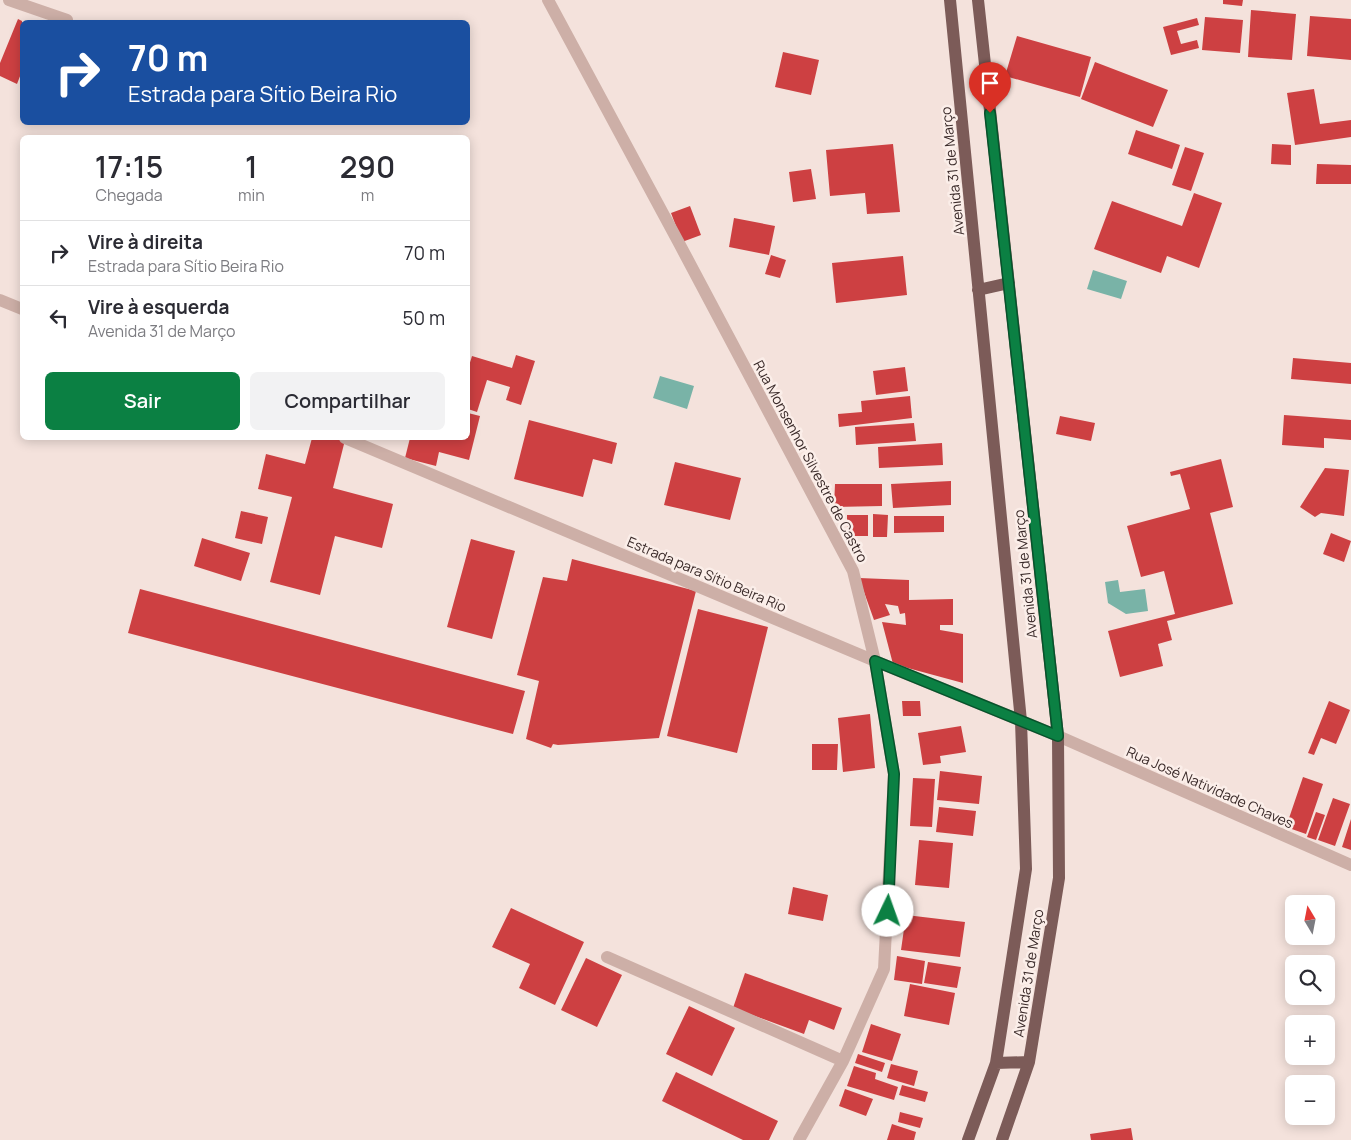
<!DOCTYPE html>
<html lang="pt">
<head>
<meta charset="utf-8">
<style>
  :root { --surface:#fff; --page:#f2f2f3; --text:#2b2b33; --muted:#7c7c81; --line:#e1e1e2; --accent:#0b8043 }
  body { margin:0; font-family:Manrope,sans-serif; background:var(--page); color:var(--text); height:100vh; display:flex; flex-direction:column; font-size:19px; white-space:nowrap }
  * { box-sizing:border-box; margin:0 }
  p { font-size:16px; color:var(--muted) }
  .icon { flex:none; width:28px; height:28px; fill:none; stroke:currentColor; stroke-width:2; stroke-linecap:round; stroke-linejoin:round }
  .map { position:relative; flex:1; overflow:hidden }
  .sheet { position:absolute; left:20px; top:135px; width:450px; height:305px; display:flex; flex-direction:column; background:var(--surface); border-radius:8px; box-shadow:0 2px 12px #0003 }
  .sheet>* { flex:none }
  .banner { position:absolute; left:20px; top:20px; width:450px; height:105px; border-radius:8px; box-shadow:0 2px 12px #0003; background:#1a4fa0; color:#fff; overflow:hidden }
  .needle { width:32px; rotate:350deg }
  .tools { position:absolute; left:1285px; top:895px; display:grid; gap:10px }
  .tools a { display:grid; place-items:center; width:50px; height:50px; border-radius:8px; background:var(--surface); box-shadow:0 2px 12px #0003; font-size:25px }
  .pin { position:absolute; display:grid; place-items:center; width:42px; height:42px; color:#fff; margin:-51px -21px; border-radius:50% 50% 50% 0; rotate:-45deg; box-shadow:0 0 5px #0007 }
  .pin .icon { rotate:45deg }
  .me { position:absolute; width:55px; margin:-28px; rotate:3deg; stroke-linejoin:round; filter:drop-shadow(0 0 4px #0008) }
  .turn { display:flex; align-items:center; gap:18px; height:105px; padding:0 25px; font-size:22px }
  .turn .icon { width:65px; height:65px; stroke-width:2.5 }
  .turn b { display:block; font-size:35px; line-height:42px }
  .eta { display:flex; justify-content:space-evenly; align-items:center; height:85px; text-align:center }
  .eta b { font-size:30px; font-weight:600; line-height:35px }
  .action { display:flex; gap:10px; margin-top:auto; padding:10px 25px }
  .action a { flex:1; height:58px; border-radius:8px; background:var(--accent); color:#fff; font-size:20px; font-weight:600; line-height:58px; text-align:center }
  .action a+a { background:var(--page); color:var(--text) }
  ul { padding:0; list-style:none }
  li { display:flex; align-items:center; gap:15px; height:65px; padding:0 25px; border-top:1px solid var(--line) }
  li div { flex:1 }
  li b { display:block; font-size:19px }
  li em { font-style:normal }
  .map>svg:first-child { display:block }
  .water { fill:#79b3a7 }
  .building { fill:#cd4042 }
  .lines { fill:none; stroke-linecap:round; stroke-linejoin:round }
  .street { stroke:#cdafa7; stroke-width:12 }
  .primary { stroke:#7c5b58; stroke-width:12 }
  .route-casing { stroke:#07532c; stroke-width:12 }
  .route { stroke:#0b8043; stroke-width:9 }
  .labels { text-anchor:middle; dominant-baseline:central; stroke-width:5; stroke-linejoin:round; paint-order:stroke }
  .street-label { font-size:14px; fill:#392928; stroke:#fbeee9 }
</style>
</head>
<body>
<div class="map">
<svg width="1351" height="1140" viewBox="0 0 1351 1140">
  <rect width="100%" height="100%" fill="#f4e2dc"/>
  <!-- water -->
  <path class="water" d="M1093 270 1127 281 1121 299 1087 289Z
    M660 376 694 386 687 409 653 398Z
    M1118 580 1120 592 1145 589 1148 611 1126 614 1108 603 1105 582Z"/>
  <!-- building -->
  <path class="building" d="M1223 0H1243L1242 6 1223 4Z
    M1251 10 1296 14 1292 60 1248 57Z
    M1310 16 1351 19V60L1307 56Z
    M1205 17 1243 20 1240 53 1202 50Z
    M1197 18 1199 25 1177 31 1181 44 1197 40 1199 48 1171 55 1163 27Z
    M18 19 22 21V71L17 84 0 76V63Z
    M1017 36 1091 57 1080 97 1005 76Z
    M783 52 819 60 811 95 775 87Z
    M1095 62 1168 90 1153 127 1081 99Z
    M1314 89 1320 124 1351 120V137L1295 145 1287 93Z
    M1136 130 1180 145 1172 169 1128 154Z
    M893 144 900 212 867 214 865 193 830 196 826 150Z
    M1272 144 1291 145V165L1271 164Z
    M1185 147 1204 153 1191 191 1172 185Z
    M1317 164 1351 165V184H1316Z
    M811 169 816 199 793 202 789 172Z
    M1194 193 1222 203 1199 268 1167 256 1161 273 1094 249 1112 201 1182 226Z
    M690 206 701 235 682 242 671 213Z
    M734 218 775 226 769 255 729 247Z
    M771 255 786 260 780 278 765 274Z
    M903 256 907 295 836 303 832 263Z
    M516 355 535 361 521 405 506 400 510 387 487 380 477 412 468 409V369L472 356 512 368Z
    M1293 358 1351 363V384L1291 379Z
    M905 367 908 391 876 395 873 371Z
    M910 396 912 418 839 427 838 414 862 412 861 401Z
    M468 413 480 416 469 460 439 452 436 466 405 458 410 438H468Z
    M1284 415 1351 420V440L1324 438V448L1282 445Z
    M1060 416 1095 423 1091 441 1056 434Z
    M529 420 617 443 612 464 593 459 583 497 514 479Z
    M914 423 916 441 856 445 855 427Z
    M312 438H334L345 440 333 488 393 504 382 548 335 536 320 595 270 582 292 497 258 489 266 454 305 464Z
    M942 443 943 465 879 468 878 447Z
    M1221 459 1233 507 1210 513 1233 604 1167 621 1172 640 1158 644 1163 666 1120 677 1108 631 1175 614 1164 571 1141 577 1127 526 1190 509 1180 474 1171 476 1170 472Z
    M675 462 741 478 730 520 664 505Z
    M1325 468 1349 470 1344 516 1321 513 1315 517 1300 507Z
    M951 481V505L893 508 891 484Z
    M835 484H882V506L834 507Z
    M241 511 268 517 262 544 235 538Z
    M873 514 888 515 887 537H873Z
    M847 515H868V536H847Z
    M894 516H944V532L894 533Z
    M1331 533 1351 541 1344 562 1323 554Z
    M202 538 250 553 241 581 194 566Z
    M471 539 515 551 492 639 447 627Z
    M572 559 696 591 659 738 558 745 553 744 551 748 526 739 539 681 517 675 543 577 567 581Z
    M859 578 909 580V600L953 599V625H940V630L963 634V683L893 664 882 622 906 625 905 613 900 614 898 606 885 604 890 615 874 620Z
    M140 589 525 691 513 734 128 633Z
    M698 609 768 627 737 753 667 736Z
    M902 701H920L921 716H903Z
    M1329 701 1350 710 1336 744 1321 738 1314 755 1308 753Z
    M870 714 875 768 843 772 838 718Z
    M961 726 966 752 940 756 941 763 923 765 918 733Z
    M812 744H838L837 770H812Z
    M940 771 982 776 979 804 937 800Z
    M1303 777 1323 784 1306 834 1286 827Z
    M913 778 935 779 932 827 910 826Z
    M1333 798 1350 804 1335 846 1318 840Z
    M939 807 976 811 973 836 936 832Z
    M1316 812 1325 815 1316 840 1307 837Z
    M1351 819V850L1342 847Z
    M919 840 953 843 949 888 915 885Z
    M793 887 828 895 823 921 788 914Z
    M511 908 584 942 555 1005 519 988 530 964 492 947Z
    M906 915 965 922 960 957 901 950Z
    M897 956 925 961 922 984 894 980Z
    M586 958 622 975 597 1027 561 1010Z
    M928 962 961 967 957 988 924 983Z
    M745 973 842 1008 834 1030 809 1020 804 1034 733 1008Z
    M910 984 955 993 949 1025 904 1016Z
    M689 1006 735 1028 712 1076 666 1054Z
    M871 1024 901 1034 892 1061 862 1052Z
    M858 1054 885 1063 882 1072 855 1063Z
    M891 1064 918 1071 914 1086 887 1078Z
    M854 1066 876 1073 875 1079 898 1087 894 1100 847 1086Z
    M676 1072 778 1121 769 1140H743L662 1101Z
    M902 1085 928 1092 925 1102 899 1095Z
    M845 1089 873 1099 866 1116 839 1106Z
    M900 1112 923 1118 920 1128 898 1122Z
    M892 1124 916 1132 914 1140H887Z
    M1131 1128 1133 1140H1091L1090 1134Z"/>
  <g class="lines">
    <!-- street -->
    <path class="street" d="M9 0 67 20
      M548 0 680 245 853 571 875 661 894 774 884 969 843 1061 799 1140
      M0 300 22 309
      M345 438 875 661 1058 736 1351 865
      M607 957 843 1061"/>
    <!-- primary -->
    <path class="primary" d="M950 0 1021 721 1026 869 996 1063 968 1140
      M978 0 1058 736 1059 878 1029 1062 1002 1140
      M978 290 1009 283
      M996 1063 1029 1062"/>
  </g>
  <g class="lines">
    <!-- route casing -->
    <g class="route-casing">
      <path id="route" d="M888 911 894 774 875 661 1058 736 990 113"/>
    </g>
    <!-- route -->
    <use href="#route" class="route"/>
  </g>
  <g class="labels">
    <!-- street labels -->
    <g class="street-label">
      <text transform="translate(952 171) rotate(-96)">Avenida 31 de Março</text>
      <text transform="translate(811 461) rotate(62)">Rua Monsenhor Silvestre de Castro</text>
      <text transform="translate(707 574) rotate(23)">Estrada para Sítio Beira Rio</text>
      <text transform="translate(1025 574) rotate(-96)">Avenida 31 de Março</text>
      <text transform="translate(1210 787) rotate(24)">Rua José Natividade Chaves</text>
      <text transform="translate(1028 973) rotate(-81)">Avenida 31 de Março</text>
    </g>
  </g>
</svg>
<div class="tools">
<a><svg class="needle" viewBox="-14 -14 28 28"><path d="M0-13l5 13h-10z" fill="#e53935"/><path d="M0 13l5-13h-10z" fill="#7c7c81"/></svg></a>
<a><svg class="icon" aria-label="search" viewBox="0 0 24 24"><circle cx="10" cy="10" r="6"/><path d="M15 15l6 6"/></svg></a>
<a>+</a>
<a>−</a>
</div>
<div class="pin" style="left:990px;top:113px;background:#d93025"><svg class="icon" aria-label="arrive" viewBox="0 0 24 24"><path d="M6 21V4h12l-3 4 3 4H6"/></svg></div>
<svg class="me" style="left:888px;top:911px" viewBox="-20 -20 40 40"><circle r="19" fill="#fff"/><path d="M0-13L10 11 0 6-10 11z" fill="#0b8043"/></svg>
<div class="banner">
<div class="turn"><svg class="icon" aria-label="right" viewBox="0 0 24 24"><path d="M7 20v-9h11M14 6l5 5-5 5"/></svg><div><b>70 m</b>Estrada para Sítio Beira Rio</div></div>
</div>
<section class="sheet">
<div class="eta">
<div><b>17:15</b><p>Chegada</p></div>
<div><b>1</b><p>min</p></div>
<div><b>290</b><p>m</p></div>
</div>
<ul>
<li><svg class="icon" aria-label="right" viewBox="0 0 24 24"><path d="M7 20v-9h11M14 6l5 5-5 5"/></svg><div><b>Vire à direita</b><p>Estrada para Sítio Beira Rio</p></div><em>70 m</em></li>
<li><svg class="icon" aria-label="left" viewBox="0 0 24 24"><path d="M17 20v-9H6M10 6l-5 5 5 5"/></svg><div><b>Vire à esquerda</b><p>Avenida 31 de Março</p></div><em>50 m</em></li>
</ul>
<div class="action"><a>Sair</a><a>Compartilhar</a></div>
</section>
</div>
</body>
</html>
